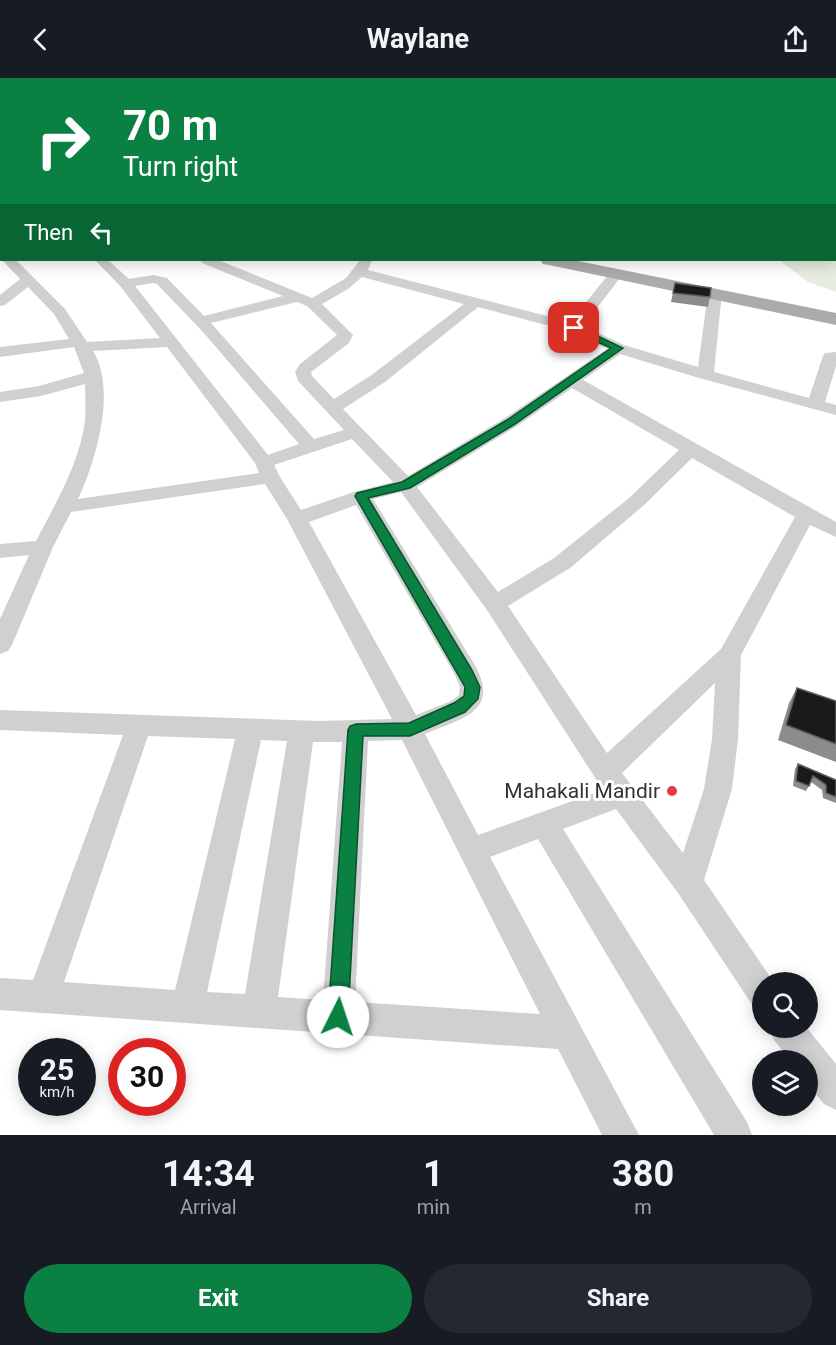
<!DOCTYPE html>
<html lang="en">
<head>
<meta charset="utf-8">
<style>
  :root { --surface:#171b24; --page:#242831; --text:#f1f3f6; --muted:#9ea1a6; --accent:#0b8043 }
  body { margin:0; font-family:Roboto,sans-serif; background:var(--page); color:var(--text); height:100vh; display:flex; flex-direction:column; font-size:22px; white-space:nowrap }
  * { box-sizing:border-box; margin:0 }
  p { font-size:20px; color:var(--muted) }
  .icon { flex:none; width:33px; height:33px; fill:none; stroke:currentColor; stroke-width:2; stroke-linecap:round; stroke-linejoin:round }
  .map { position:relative; height:1057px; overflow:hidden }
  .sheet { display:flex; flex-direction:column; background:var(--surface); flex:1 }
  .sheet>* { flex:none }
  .guide { position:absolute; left:0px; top:0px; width:837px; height:183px; box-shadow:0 3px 15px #0003; background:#0b8043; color:#fff; overflow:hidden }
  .tools { position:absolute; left:752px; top:894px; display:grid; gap:12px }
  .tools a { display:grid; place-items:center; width:66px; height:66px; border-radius:50%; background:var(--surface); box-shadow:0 3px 15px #0003; font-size:30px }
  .speed { position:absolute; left:18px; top:960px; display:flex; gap:12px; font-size:30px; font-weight:700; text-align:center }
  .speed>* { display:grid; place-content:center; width:78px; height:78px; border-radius:50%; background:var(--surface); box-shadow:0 3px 15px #0003; line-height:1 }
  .speed small { font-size:15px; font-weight:400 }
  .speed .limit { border:9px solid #d22; background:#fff; color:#111 }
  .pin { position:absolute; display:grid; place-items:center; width:51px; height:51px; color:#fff; margin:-26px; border-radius:12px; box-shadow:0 3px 9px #0006 }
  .me { position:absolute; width:66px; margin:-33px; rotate:4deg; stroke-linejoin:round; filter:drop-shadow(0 0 4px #0008) }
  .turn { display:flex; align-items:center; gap:21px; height:126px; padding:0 24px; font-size:27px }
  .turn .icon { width:78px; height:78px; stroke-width:2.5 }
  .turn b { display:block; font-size:42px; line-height:51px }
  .then { display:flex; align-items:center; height:57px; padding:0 24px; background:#0003; gap:12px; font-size:22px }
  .eta { display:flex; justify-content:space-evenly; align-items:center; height:102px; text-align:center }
  .eta b { font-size:36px; font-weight:700; line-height:42px }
  .action { display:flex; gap:12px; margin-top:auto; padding:12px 24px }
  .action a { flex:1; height:69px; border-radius:36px; background:var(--accent); color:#fff; font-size:24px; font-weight:700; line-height:69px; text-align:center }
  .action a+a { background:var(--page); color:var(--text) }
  header { display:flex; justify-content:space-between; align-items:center; height:78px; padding:0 24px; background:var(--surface); font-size:27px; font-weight:700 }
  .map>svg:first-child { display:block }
  .green { fill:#e6ecdf }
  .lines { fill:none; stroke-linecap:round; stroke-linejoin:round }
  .minor { fill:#d0d0d0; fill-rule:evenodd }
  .major { fill:#ababab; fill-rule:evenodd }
  .wall { fill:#8c8c8c }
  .shaded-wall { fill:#5f5f5f }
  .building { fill:#1a1a1a; stroke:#5f5f5f; stroke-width:1.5 }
  .route { fill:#0b8043; stroke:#07532c; stroke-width:1.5 }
  .poi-dot { fill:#e63946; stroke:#fff; stroke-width:2 }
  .labels { text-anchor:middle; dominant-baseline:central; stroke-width:6; stroke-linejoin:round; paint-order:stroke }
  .near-poi-label { font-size:21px; fill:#333; stroke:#fff; text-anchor:end }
</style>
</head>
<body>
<header><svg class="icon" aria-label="back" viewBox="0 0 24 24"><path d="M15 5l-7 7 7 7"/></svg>Waylane<svg class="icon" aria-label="share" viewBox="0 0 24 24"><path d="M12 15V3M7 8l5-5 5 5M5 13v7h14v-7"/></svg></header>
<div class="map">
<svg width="836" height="1057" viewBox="0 0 836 1057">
  <rect width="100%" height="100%" fill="#fff"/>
  <!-- green -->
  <path class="green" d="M502 0H836V34V2Z
    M836 38V214L808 204 779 182H836Z"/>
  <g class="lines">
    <!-- minor -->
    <path class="minor" d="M209 0H220L208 2Z
      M441 0H451L440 2Z
      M516 0H526L527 2H517Z
      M0 57H2V64H0Z
      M0 119 2 120V127H0Z
      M2 182H16L65 231 87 264 160 260 121 209 95 182H108L129 201 153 197 167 200 204 238 283 218 202 185 201 182H218L312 220 346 200 360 182H372L368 192 570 244 612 192H622L624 195 583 248 624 267 698 289 708 215 710 212H720L722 215 714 294 809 320 823 278 825 275 836 274V288L825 324 836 327V337L699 300 620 276 583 302 836 444V459L810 447 741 577 738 661 732 711 704 802 773 903 774 904H762V930L751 925 678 815 616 731 563 751 747 1044 752 1057H714L538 761 490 779 639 1057H602L558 971 0 932V900L33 902 123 657 0 652V632L319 643 392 641 287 441 265 406 71 434 53 469 12 567 8 573 0 576V541L29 477 0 480V466L36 463C56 425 79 386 85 343 86 331 85 318 85 306L41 318 0 324V314L39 308 84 295 74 269 0 279V269L69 261 54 236 28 209 5 227 0 228V217L20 201ZM362 199 464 226 373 296 334 321 312 298 311 294 349 265 353 257 322 226 348 211ZM153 205 157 206 203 254 299 366 268 377 135 208ZM297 224 307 228 337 257 300 286 295 294 298 303 344 352 314 361 211 245ZM478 229 569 253 607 271 505 340 408 398 343 331 385 304ZM167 269 255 385 259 395 78 421C96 383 117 311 93 273ZM572 310 679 372 629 420 554 480 498 514 417 409 517 348ZM352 361 393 404 354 414 301 432 280 399 274 387ZM692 380 795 439 721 571 607 675 508 528 570 490 643 428ZM401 414 487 532 603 712 478 757 425 656C459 641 500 635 476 589L373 421ZM356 427 455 597 460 609 459 617 451 623 416 637 309 444ZM715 605 712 661 704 711 683 775 622 695ZM148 658 235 661 175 912 64 904ZM261 662 287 663 245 916 207 914ZM402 662 540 936 355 924 368 663ZM313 664H342L323 922 278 919Z
      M769 950H807L836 986V1032L824 1026 807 1005V982H790L774 962Z"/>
    <!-- major -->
    <path class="major" d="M244 0H258L243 2Z
      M0 99H2L0 109Z
      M540 182H573L836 235V247L549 187 543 186Z"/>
  </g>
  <!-- wall -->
  <path class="wall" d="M67 0H174V2H75Z
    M675 205 710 219 708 229 671 224Z
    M797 610 836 623V684L778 662 789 625Z
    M798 686 836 702V725L823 720 822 712 811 704 806 713 793 708 795 691Z"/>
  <!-- shaded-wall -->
  <path class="shaded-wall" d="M160 0H174V2H156Z
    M2 78V91L0 92V79Z"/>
  <!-- building -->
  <path class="building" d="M100 0H160L156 2H99L102 0Z
    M0 64H2V78L0 79Z
    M675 205 711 210 710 219 673 215Z
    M797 610 836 623V666L786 647Z
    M798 686 836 702V719L826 715V707L813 698 809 708 796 703Z"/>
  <!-- route -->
  <path class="route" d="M571 248H577L623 270 515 346 410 410 368 420 472 592 480 609 478 621 465 634 410 658H363L348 939 345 946 338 949 331 946 328 939 348 652 350 648 356 646 409 645 454 625 464 618 465 609 355 418 357 415 402 404 507 342 611 270 571 252Z"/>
  <!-- markers -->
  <circle class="poi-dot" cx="672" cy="713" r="6"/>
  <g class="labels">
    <!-- near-poi labels -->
    <g class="near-poi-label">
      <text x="660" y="713">Mahakali Mandir</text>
    </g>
  </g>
</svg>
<div class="tools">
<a><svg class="icon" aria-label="search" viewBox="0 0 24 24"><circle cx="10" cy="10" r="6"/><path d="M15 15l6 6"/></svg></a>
<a><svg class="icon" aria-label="layers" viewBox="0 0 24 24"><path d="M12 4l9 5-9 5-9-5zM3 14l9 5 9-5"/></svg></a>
</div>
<div class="speed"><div>25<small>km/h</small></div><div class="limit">30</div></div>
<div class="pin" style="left:574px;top:250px;background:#d93025"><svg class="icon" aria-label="arrive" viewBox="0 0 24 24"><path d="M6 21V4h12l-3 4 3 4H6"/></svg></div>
<svg class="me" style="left:338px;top:939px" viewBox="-20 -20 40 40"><circle r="19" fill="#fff"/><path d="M0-13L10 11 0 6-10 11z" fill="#0b8043"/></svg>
<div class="guide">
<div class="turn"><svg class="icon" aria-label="right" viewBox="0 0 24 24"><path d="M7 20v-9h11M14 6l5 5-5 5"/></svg><div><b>70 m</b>Turn right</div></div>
<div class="then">Then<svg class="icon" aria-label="left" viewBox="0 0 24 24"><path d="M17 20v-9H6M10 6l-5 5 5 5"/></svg></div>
</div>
</div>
<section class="sheet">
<div class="eta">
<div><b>14:34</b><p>Arrival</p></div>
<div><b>1</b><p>min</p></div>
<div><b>380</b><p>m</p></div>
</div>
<div class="action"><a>Exit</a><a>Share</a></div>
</section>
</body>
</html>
